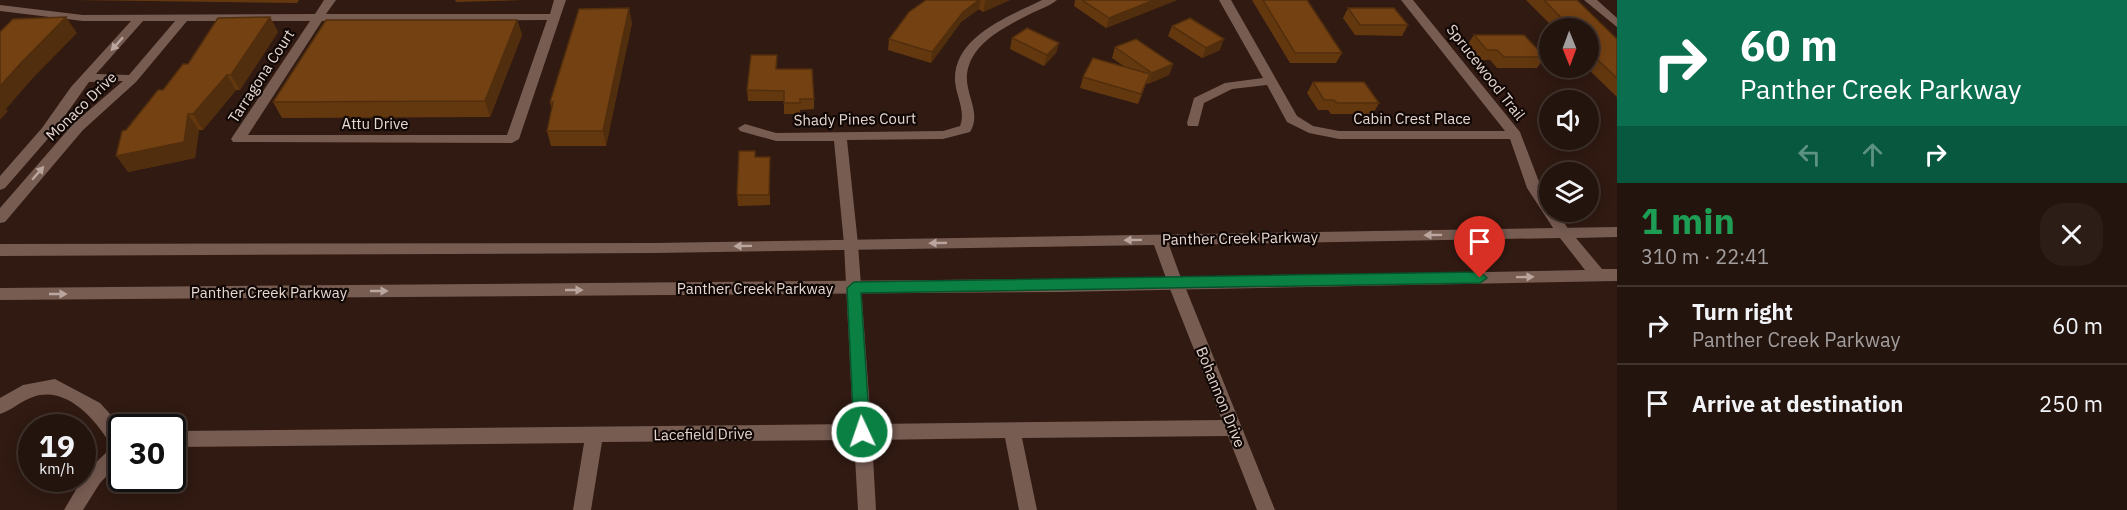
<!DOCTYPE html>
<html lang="en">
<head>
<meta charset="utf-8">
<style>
  :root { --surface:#24140e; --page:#2c1d17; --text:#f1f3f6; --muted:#a39e9e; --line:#41332e }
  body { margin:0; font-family:"IBM Plex Sans",sans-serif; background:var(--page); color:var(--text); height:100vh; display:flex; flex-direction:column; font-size:22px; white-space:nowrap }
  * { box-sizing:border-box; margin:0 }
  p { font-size:20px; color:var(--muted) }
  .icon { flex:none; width:33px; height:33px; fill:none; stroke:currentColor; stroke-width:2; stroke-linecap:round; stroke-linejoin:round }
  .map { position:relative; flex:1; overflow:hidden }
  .drawer { display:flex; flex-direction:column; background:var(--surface); width:510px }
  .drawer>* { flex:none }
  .banner { background:#0b6e4f; color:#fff; overflow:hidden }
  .needle { width:39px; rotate:179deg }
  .controls { position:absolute; left:1539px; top:18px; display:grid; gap:12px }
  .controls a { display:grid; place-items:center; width:60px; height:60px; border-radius:50%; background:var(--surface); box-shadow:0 3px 15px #0003,0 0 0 2px var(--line); font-size:30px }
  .speed { position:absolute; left:18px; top:414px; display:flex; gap:12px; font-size:30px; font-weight:700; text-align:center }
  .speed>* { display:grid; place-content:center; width:78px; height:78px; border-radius:50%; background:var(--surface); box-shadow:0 3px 15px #0003,0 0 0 2px var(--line); line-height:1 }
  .speed small { font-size:15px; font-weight:400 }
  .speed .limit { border:3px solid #111; border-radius:9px; background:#fff; color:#111 }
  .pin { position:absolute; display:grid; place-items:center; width:51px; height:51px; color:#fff; margin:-62px -26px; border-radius:50% 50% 50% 0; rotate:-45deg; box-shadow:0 0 6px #0007 }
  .pin .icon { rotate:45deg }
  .me { position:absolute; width:66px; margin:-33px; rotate:357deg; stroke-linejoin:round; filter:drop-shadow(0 0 4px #0008) }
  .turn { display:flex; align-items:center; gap:21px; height:126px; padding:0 24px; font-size:27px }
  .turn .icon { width:78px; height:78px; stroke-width:2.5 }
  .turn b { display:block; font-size:42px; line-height:51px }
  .lanes { display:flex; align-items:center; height:57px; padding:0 24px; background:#0003; justify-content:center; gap:30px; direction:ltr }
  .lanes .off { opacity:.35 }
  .round { display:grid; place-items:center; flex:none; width:63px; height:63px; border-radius:24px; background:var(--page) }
  .overview { display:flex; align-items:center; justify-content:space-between; height:102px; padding:0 24px }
  h1 { font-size:36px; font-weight:800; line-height:45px; color:#1e9e55 }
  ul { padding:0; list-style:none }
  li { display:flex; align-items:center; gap:18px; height:78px; padding:0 24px; border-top:2px solid var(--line) }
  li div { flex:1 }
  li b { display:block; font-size:22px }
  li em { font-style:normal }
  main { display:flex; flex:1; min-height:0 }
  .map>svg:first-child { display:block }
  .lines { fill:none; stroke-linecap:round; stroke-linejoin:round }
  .street { fill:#775c52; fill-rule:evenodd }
  .secondary { fill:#775c52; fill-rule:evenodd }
  .wall { fill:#64380f }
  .shaded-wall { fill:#512e0d }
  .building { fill:#744112; stroke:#512e0d; stroke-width:1.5 }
  .oneway { fill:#baa69e }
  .route { fill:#0b8043; stroke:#07532c; stroke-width:1.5 }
  .labels { text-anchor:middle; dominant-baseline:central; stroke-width:4.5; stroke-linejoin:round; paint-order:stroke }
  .street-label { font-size:15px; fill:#e7d7d1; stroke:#110805 }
</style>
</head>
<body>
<main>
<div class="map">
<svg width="1617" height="510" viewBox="0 0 1617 510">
  <rect width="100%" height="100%" fill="#301a12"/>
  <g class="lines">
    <!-- street -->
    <path class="street" d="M324 0H336L326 14H550L554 0H566L519 139 512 143 233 142 231 139 233 136 310 21H187L136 82 83 130 5 222 0 223V208L73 124 123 81 89 82 52 134 5 188 0 190V176L42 128 71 87 131 21H83L0 11V5L83 15 315 14ZM547 20 507 135H248L322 21ZM143 21H175L129 75 96 74Z
      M1042 0H1057C1050 6 1040 9 1032 13 1007 26 971 42 967 74 965 95 982 113 970 132L943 139 847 140 858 244 871 424 1222 420 1168 284 1171 280H1181L1184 284 1275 510H1257L1228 436 1022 438 1037 510H1019L1005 438 872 440 876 510H858L854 440 602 442 591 510H573L584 443 172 447V431L853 424 844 244 834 141H776L740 131 738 128 745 124 776 133 943 131 960 126C966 111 956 96 955 81 953 36 1010 16 1042 0Z
      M1219 0H1231L1297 116 1313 126 1339 131H1505L1401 0H1413L1520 132 1541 187 1550 200V212H1557L1571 233 1569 237H1559L1527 188 1510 139H1339L1309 133 1287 122 1267 85 1232 89 1204 103 1198 126H1188L1187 123 1194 98 1225 83 1263 78Z
      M1584 0H1597L1617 18V27Z
      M55 379 100 403 112 416 122 431V460L100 483 83 510H64L87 471 112 447C97 421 67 385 33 397 21 401 12 410 0 414V398L23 385Z"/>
    <!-- secondary -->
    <path class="secondary" d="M1617 227V237L1576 238 1602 269H1617V281L1060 292 0 300V288L1166 278 1154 245 654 253 0 256V244L654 243ZM1560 238 1585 270 1181 278 1169 245Z"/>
  </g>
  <!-- wall -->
  <path class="wall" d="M72 0H299L297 3Z
    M455 0H525L456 2Z
    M926 0H1010L983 12 979 9 961 22 931 63 888 50 889 39Z
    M1075 0H1177L1106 28 1074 6Z
    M1252 0H1307L1342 53 1336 63H1290Z
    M1526 0H1577L1617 39V97L1587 68H1588V28H1554Z
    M1348 8 1408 25 1402 36 1355 35 1343 18Z
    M270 17 278 32 240 90H236L203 130H199L195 158 128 172 126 130 188 64Z
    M517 20 522 35 490 117 282 118 273 102Z
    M632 23 606 146H551L547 131 552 109 550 102Z
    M1172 26 1220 50 1202 58 1168 36Z
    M1474 35 1545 57 1537 68H1497L1490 60H1480L1467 45Z
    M1012 38 1059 43 1056 53 1044 66 1010 49Z
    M1115 47 1173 64 1169 75 1148 84 1147 82 1138 104 1080 88 1083 77 1125 67 1112 58Z
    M777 69 814 99V109L800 110V114H784V101H748L747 90Z
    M1313 82 1379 103 1373 114H1331L1328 110H1318L1307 93Z
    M755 151V157H770V205L738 206 737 195Z"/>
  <!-- shaded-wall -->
  <path class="shaded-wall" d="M979 0H981L979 9 961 22 931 63 932 52 963 12Z
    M988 0H1010L983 12 985 1Z
    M1154 0H1177L1106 28 1109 18Z
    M629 8 632 23 606 146 603 131Z
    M66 17 77 33 32 79 6 109 8 111 0 120V86Z
    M270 17 278 32 240 90 231 75Z
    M517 20 522 35 490 117 485 101Z
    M1224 39 1220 50 1202 58 1206 48Z
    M1059 43 1056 53 1044 66 1047 55Z
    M1173 64 1169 75 1148 84 1152 73Z
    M227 75 236 90 203 130 193 114Z
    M188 114 199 130 195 158 128 172 116 156Z"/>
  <!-- building -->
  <path class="building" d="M926 0H979L963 12 932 52 889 39 909 12Z
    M1082 0H1154L1109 18Z
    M1263 0H1307L1342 53H1295Z
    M1544 0H1577L1617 39V78L1588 51V28H1565L1564 27H1570Z
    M629 8 603 131H547L553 102H550L579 9Z
    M1348 8H1394L1408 25H1360Z
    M66 17 20 64 0 86V32L13 19Z
    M270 17 231 75H227L193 114H188L184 142 116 156 122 131 126 130 158 90H163L183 64H188L218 18Z
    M1190 18 1224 39 1206 48 1172 26Z
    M326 20H517L485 101 273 102Z
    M1027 28 1059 43 1047 55 1012 38Z
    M1474 35H1524L1545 57H1504L1497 50H1487Z
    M1136 39 1173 64 1152 73 1115 47Z
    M751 55H777L776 69H812L814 99H800V103H784V91L747 90Z
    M1093 58 1150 74 1141 94 1083 77Z
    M1313 82H1364L1379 103H1337L1334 100H1324Z
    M739 151H755V157H770L769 195H737Z"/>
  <!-- one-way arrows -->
  <defs><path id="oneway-solid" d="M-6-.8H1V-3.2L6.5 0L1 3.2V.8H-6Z" transform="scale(1.5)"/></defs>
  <g class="oneway">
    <use href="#oneway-solid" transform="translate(117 44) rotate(132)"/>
    <use href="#oneway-solid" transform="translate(38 173) rotate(-49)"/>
    <use href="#oneway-solid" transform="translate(1433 235) rotate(179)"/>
    <use href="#oneway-solid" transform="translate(1133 240) rotate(179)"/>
    <use href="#oneway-solid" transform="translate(938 243) rotate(179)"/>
    <use href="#oneway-solid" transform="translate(743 246) rotate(179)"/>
    <use href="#oneway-solid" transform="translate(1525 277) rotate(-1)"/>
    <use href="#oneway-solid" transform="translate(574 290)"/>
    <use href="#oneway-solid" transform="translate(379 291)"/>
    <use href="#oneway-solid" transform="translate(58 294)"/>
  </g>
  <!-- route -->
  <path class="route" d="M1480 272 1487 278 1480 283 861 293 870 432 868 437H856L854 432 847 288 854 282Z"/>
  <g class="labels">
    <!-- street labels -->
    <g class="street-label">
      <text transform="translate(1486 72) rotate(52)">Sprucewood Trail</text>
      <text transform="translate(261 76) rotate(-57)">Tarragona Court</text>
      <text transform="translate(81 106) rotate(-44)">Monaco Drive</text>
      <text x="1412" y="118">Cabin Crest Place</text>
      <text transform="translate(855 119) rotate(-1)">Shady Pines Court</text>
      <text x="375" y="123">Attu Drive</text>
      <text transform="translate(1240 238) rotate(-1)">Panther Creek Parkway</text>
      <text x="755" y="288">Panther Creek Parkway</text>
      <text x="269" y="292">Panther Creek Parkway</text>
      <text transform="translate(1221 397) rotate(68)">Bohannon Drive</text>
      <text transform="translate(703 434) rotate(-1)">Lacefield Drive</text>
    </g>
  </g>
</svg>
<div class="controls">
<a><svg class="needle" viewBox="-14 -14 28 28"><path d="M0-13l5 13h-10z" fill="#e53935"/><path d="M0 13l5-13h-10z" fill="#a39e9e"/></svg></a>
<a><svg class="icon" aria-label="sound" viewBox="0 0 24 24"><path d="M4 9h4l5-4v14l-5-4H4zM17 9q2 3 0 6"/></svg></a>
<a><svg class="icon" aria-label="layers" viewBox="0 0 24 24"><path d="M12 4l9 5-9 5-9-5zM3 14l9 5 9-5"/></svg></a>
</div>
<div class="speed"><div>19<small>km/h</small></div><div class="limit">30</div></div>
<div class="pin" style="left:1480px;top:278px;background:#d93025"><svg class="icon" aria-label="arrive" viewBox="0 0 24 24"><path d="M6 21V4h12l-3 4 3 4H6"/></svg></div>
<svg class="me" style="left:862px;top:432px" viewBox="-20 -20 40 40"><circle r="17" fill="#0b8043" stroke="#fff" stroke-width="3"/><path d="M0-11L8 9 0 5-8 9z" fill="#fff"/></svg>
</div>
<section class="drawer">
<div class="banner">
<div class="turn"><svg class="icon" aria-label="right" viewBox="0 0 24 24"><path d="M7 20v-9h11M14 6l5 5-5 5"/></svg><div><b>60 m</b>Panther Creek Parkway</div></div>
<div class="lanes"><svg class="icon off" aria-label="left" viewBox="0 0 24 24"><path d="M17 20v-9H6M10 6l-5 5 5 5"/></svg><svg class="icon off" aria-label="ahead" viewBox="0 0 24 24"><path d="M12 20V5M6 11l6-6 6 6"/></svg><svg class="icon" aria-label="right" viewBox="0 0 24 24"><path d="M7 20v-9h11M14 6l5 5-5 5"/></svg></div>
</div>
<div class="overview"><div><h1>1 min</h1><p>310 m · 22:41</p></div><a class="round"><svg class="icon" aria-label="close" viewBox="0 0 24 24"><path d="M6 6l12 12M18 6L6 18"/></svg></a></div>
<ul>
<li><svg class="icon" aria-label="right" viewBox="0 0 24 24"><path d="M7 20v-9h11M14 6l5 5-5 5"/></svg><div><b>Turn right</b><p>Panther Creek Parkway</p></div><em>60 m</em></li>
<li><svg class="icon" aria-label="arrive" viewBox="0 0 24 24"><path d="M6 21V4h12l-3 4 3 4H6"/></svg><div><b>Arrive at destination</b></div><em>250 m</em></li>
</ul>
</section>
</main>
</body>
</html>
